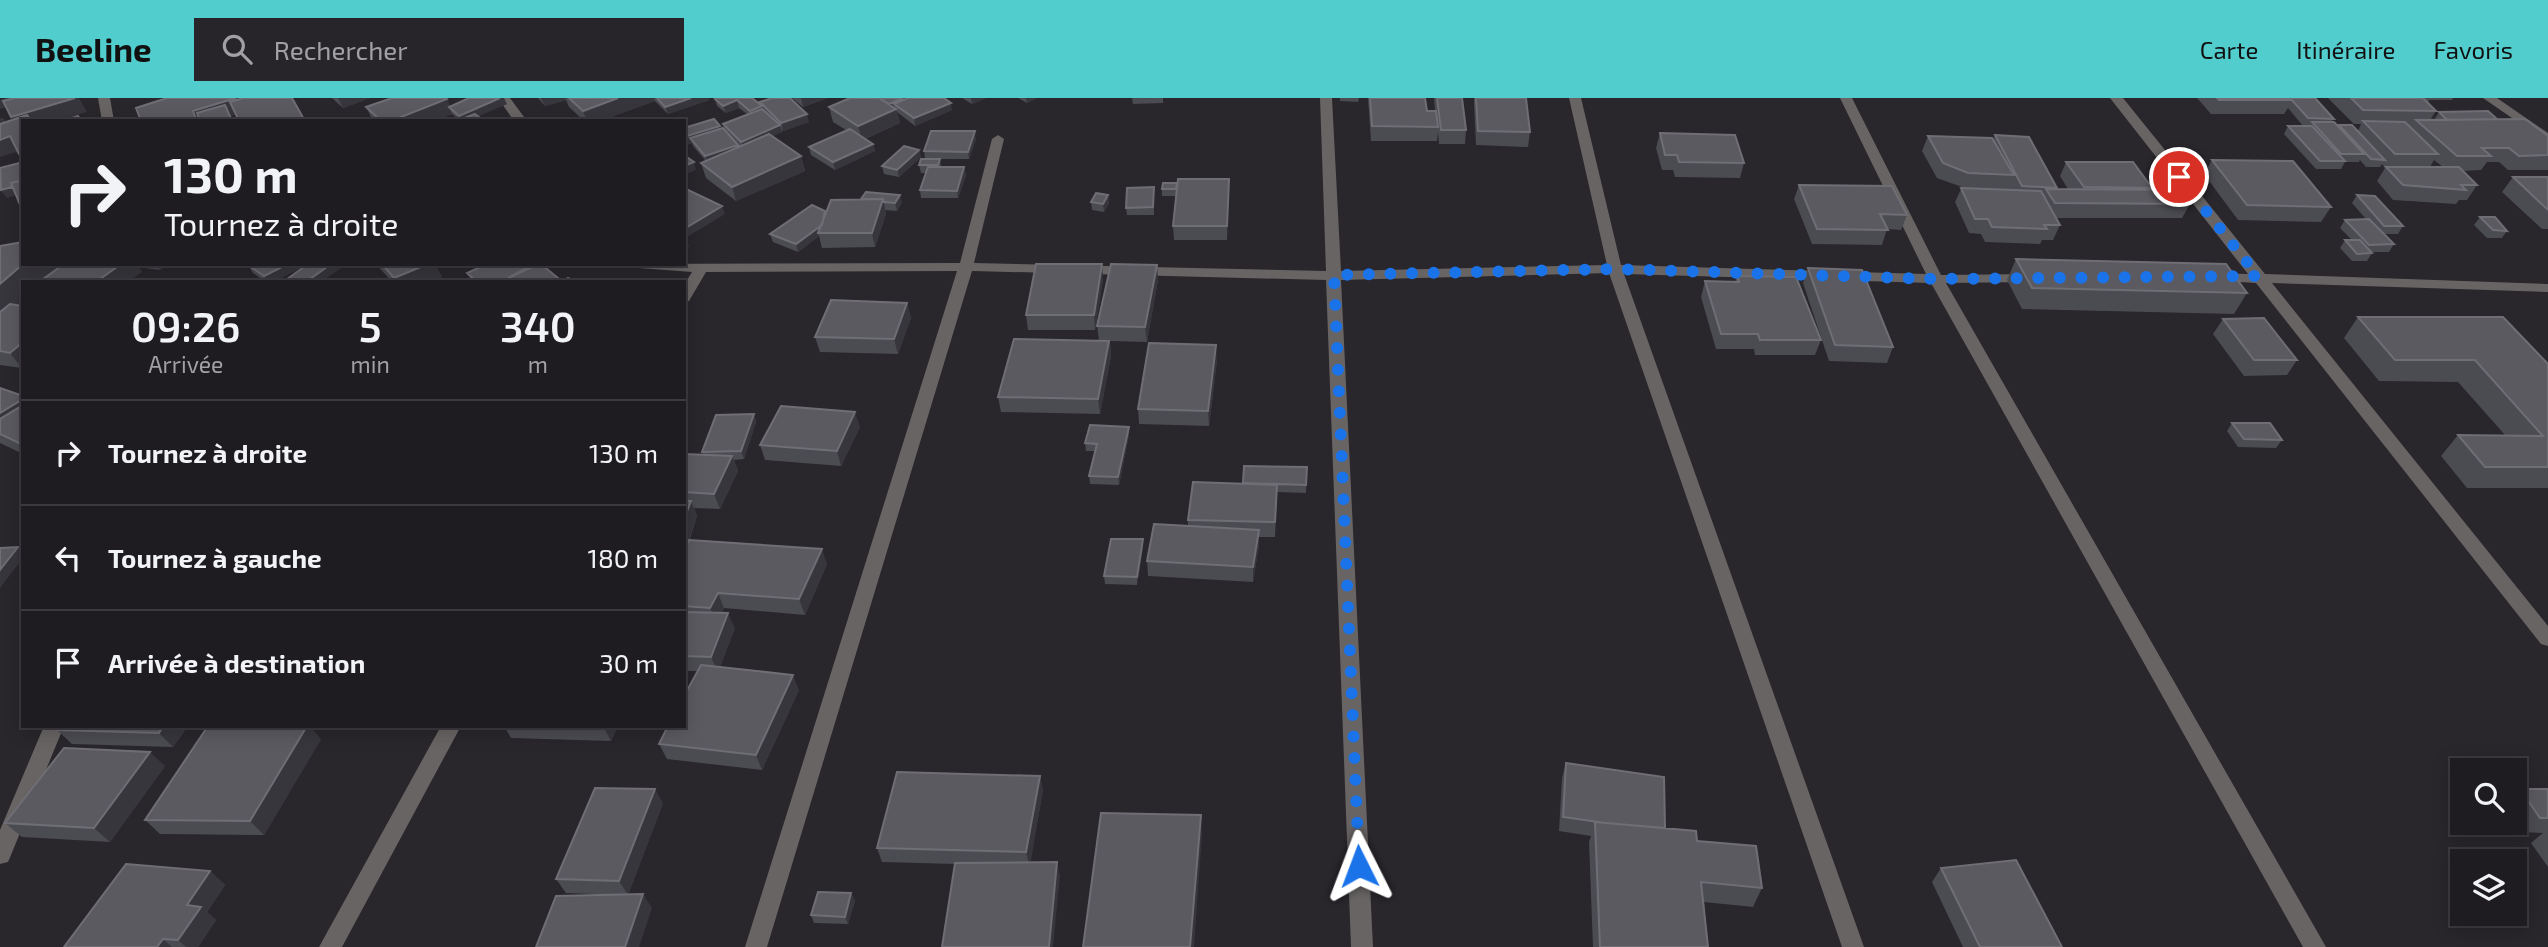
<!DOCTYPE html>
<html lang="fr">
<head>
<meta charset="utf-8">
<style>
  :root { --surface:#1f1c21; --page:#27252a; --text:#f1f3f6; --muted:#a1a1a5; --line:#3c3a3f; --accent:#52cdce }
  body { margin:0; font-family:"Exo 2",sans-serif; background:var(--page); color:var(--text); height:100vh; display:flex; flex-direction:column; font-size:26px; white-space:nowrap }
  * { box-sizing:border-box; margin:0 }
  p { font-size:23px; color:var(--muted) }
  .icon { flex:none; width:38px; height:38px; fill:none; stroke:currentColor; stroke-width:2; stroke-linecap:round; stroke-linejoin:round }
  .map { position:relative; flex:1; overflow:hidden }
  .side { position:absolute; left:21px; top:182px; width:665px; height:448px; display:flex; flex-direction:column; background:var(--surface); border-radius:0px; box-shadow:0 4px 18px #0003,0 0 0 2px var(--line) }
  .side>* { flex:none }
  .guide { position:absolute; left:21px; top:21px; width:665px; height:147px; border-radius:0px; box-shadow:0 4px 18px #0003,0 0 0 2px var(--line); background:#1f1c21; color:var(--text); overflow:hidden }
  .controls { position:absolute; left:2450px; top:660px; display:grid; gap:14px }
  .controls a { display:grid; place-items:center; width:77px; height:77px; border-radius:0px; background:var(--surface); box-shadow:0 4px 18px #0003,0 0 0 2px var(--line); font-size:35px }
  .pin { position:absolute; display:grid; place-items:center; width:60px; height:60px; color:#fff; margin:-30px; border:4px solid #fff; border-radius:50%; box-shadow:0 2px 7px #0007 }
  .me { position:absolute; width:77px; margin:-38px; rotate:357deg; stroke-linejoin:round; filter:drop-shadow(0 0 5px #0008) }
  .turn { display:flex; align-items:center; gap:24px; height:147px; padding:0 28px; font-size:32px }
  .turn .icon { width:91px; height:91px; stroke-width:2.5 }
  .turn b { display:block; font-size:49px; line-height:60px }
  .eta { display:flex; justify-content:space-evenly; align-items:center; height:119px; text-align:center }
  .eta b { font-size:42px; font-weight:600; line-height:49px }
  ul { padding:0; list-style:none }
  li { display:flex; align-items:center; gap:21px; height:105px; padding:0 28px; border-top:2px solid var(--line) }
  li div { flex:1 }
  li b { display:block; font-size:26px }
  li em { font-style:normal }
  header { display:flex; align-items:center; gap:42px; box-sizing:border-box; height:98px; padding:0 35px; background:var(--accent); color:#111 }
  header strong { font-size:33px }
  nav { display:flex; gap:38px; margin-inline-start:auto; font-size:24px }
  .search { width:490px; height:63px; background:var(--page); display:flex; align-items:center; gap:18px; box-sizing:border-box; padding:0 24px; border-radius:0px; color:var(--muted); font-size:26px }
  .map>svg:first-child { display:block }
  .lines { fill:none; stroke-linecap:round; stroke-linejoin:round }
  .minor { fill:#686464; fill-rule:evenodd }
  .wall { fill:#4b4b52; fill-rule:evenodd }
  .shaded-wall { fill:#37363c }
  .building { fill:#5b5a61; stroke:#6f6e75; stroke-width:2 }
  .route { stroke:#1a73e8; stroke-width:12; stroke-dasharray:0 21.6 }
</style>
</head>
<body>
<header>
<strong>Beeline</strong>
<div class="search"><svg class="icon" aria-label="search" viewBox="0 0 24 24"><circle cx="10" cy="10" r="6"/><path d="M15 15l6 6"/></svg>Rechercher</div>
<nav><a>Carte</a><a>Itinéraire</a><a>Favoris</a></nav>
</header>
<div class="map">
<svg width="2548" height="849" viewBox="0 0 2548 849">
  <rect width="100%" height="100%" fill="#29262c"/>
  <g class="lines">
    <!-- minor -->
    <path class="minor" d="M98 0H110L114 23H102Z
      M498 0H510L527 23H514Z
      M1320 0H1332L1341 173 1607 167 1569 0H1581L1621 167 1926 176 1840 0H1852L1941 177 2031 176 2038 180 2031 184 1946 185 2326 849H2303L1931 185 1624 176 1864 849H1842L1609 175 1341 182 1373 849H1351L1326 182 972 173 767 849H745L957 173 706 174 689 203 684 204V187L692 174 639 170 632 166 960 165 992 41 998 37 1004 41 974 165 1326 173Z
      M2110 0H2123L2265 176 2548 186V194L2272 185 2548 528V548L2541 546 2256 185 2208 182 2206 179 2208 176 2213 175 2248 176Z
      M2483 0H2497L2548 35V45Z
      M44 628H64L11 757 8 764 0 766V732Z
      M441 628H461L342 849H319Z"/>
  </g>
  <!-- wall -->
  <path class="wall" d="M332 0H370L343 10Z
    M538 0H708L709 2 668 16 655 3 600 23H584L569 9 566 2 545 8Z
    M792 0H828L803 9Z
    M850 0 952 12 915 28 897 14 900 25 865 41 873 46 875 53 835 72 811 57 809 49 846 32 833 24 829 9Z
    M962 0H986L972 6Z
    M1018 0H1037L1027 5Z
    M1132 0H1163V5L1133 6Z
    M1340 0H1359L1358 4 1340 3Z
    M1368 0H1425L1427 13H1435L1434 0H1462L1466 32 1465 46H1439L1438 34 1437 43H1371Z
    M1474 0H1526L1530 34 1528 49 1476 47 1474 6Z
    M2197 0H2315L2334 21 2331 24 2338 29 2339 27 2358 33 2361 26H2354L2328 0H2453L2452 2H2429L2428 5 2436 13 2430 22H2434L2439 14 2497 21 2548 38V72H2508L2499 64H2487L2481 72 2462 73 2477 87 2467 102H2459L2456 106 2393 102 2377 83 2385 70 2382 66 2380 69H2366L2360 62 2359 64H2345L2341 71H2316L2284 36 2288 28H2310H2303L2288 10 2284 16H2211ZM2434 62 2443 69H2430Z
    M447 1 450 8 507 6 459 22 452 16 435 23H373L366 9Z
    M715 1 756 4 761 7 760 4 809 24 783 33 782 32V34L773 38 801 58 805 73 736 103 706 80 701 65 706 63 693 48 692 45 686 47 684 44V30L725 32 723 26 747 16 739 10 726 15 717 8Z
    M1660 35 1744 65 1740 80 1675 79 1673 72H1662L1656 50Z
    M1995 37 2057 90 2056 91H2068L2060 78 2066 64 2152 90V92L2190 106 2182 120H2055L2060 127 2053 142H2042L2040 146 1985 144 1981 136 1969 135 1955 104 1962 89 1937 80 1922 53 1928 38 1993 42Z
    M976 41 969 61H940L941 69H964L966 77 958 100H921L920 92 926 75H921L919 67 925 61 924 53Z
    M919 52 921 59 899 79 884 76 882 68Z
    M2212 62 2331 109 2321 124 2238 122 2204 76Z
    M2513 79H2548V131H2542L2502 94Z
    M1229 81 1227 142H1174L1173 128 1176 98H1162V91L1177 85Z
    M1799 87 1907 117 1901 132 1887 131 1882 147 1812 146 1794 101Z
    M1154 89V117H1127L1126 110Z
    M1108 97 1109 105 1104 114 1092 112 1091 104Z
    M2357 97 2403 128 2398 136H2384L2394 146 2389 154H2371L2372 155 2367 163H2352L2340 150 2345 142H2352L2340 130 2345 122 2366 121 2352 105Z
    M831 102 902 104 897 113 885 112 886 116 875 149 822 150 819 138 798 154 773 144 770 136 825 113 826 115Z
    M2480 119 2507 133 2502 140H2487L2474 127Z
    M0 148 61 166 50 176 64 166H168L160 172 138 169 142 174 23 184 17 207 22 270 0 267Z
    M2016 161 2247 195 2234 216 2022 211 2007 182Z
    M341 166 343 169 306 167 273 184H266L253 175 248 167Z
    M376 166H435L442 179 430 184H392Z
    M533 169 558 180 559 184H472L467 175Z
    M1808 170 1893 249 1887 265 1829 263 1803 185Z
    M1737 178 1821 242 1815 257H1755L1754 251H1716L1701 199 1705 183 1735 184Z
    M1103 181 1095 232H1028L1026 217Z
    M1158 182 1147 244 1110 243 1111 258 1100 316 1001 314 998 299 1099 242 1097 228Z
    M907 205 911 220 898 256 820 254 815 239Z
    M2358 219 2548 266V390H2467L2441 358 2458 337H2505L2458 284 2379 283 2344 240Z
    M2223 221 2297 262 2287 277 2244 278 2213 236Z
    M1217 262 1209 328 1139 326 1138 311Z
    M0 290 23 298V356L0 345Z
    M754 316 756 324 744 361 734 362 738 373 720 411 694 410 697 418 689 444 827 466 805 517 724 510 722 515 735 530 720 569 799 592 762 672 667 661 659 646 698 573H684V356L703 357 702 354Z
    M2232 325 2282 342 2276 350 2238 349 2227 333Z
    M860 329 841 368 765 362 760 347Z
    M1129 337 1119 387 1090 386 1089 378 1095 353H1086L1085 345Z
    M1307 369 1306 395 1277 394 1275 439H1259V447L1253 484 1148 478 1147 463 1188 428V422L1243 386Z
    M1143 449 1137 487 1105 486 1104 478Z
    M188 628 173 649 72 646 57 632Z
    M504 628H618L611 643 511 640Z
    M321 641 264 737 160 736 145 722Z
    M1566 665 1665 730 1697 743 1762 790 1753 809 1704 804 1708 849H1593L1589 744 1591 738 1559 733 1562 680Z
    M165 668 110 744 22 739 5 725Z
    M1040 678 1043 692 1030 764 1060 778 955 766 882 764 877 750Z
    M2520 691H2548V769L2531 745 2543 735 2523 734 2515 722V695Z
    M663 705 628 797 652 810 618 797 566 795 556 781Z
    M1941 770 2062 849H1963L1932 784Z
    M210 773 225 787 207 814 216 822 198 849H64Z
    M851 795 855 803 848 826 814 825 811 817Z"/>
  <!-- shaded-wall -->
  <path class="shaded-wall" d="M6 0H17L20 5 0 11V2Z
    M75 0H79L87 14 56 23H23L21 33 11 19Z
    M236 0H250L256 10 231 18 234 23H189L193 13Z
    M338 0H370L343 10Z
    M500 0H504L507 6 468 23H461L459 18Z
    M541 0H565L566 2 545 8Z
    M618 0H654L655 3 600 23H587L583 13Z
    M691 0H708L709 2 668 16 665 9Z
    M801 0H828L803 9Z
    M903 0H913L894 6 895 11 889 6Z
    M971 0H986L972 6Z
    M1026 0H1037L1027 5Z
    M447 1 452 12 449 9 452 16 435 23H391Z
    M737 2 739 10 726 15 723 8Z
    M951 5 952 12 915 28 914 20Z
    M762 8 764 16 752 20 750 13Z
    M896 11 900 25 862 42 858 28Z
    M807 16 809 24 783 33 781 25Z
    M0 20H3L8 27 0 30Z
    M780 27 782 34 744 51 741 44Z
    M720 28 722 36 690 40 692 45 686 47 684 39Z
    M975 33 976 41 969 61 968 54Z
    M10 38 20 53 0 59V42Z
    M873 46 875 53 835 72 833 64Z
    M738 47 741 55 708 66 705 58Z
    M919 52 921 59 899 79 897 72Z
    M801 58 805 73 736 103 732 89Z
    M694 64 696 72 684 77V68Z
    M964 69 966 77 958 100 957 93Z
    M1229 81V96L1227 142V128Z
    M23 85V95L7 100 1 93H0V86Z
    M900 97 902 104 897 113 895 105Z
    M1108 97 1109 105 1104 114 1103 106Z
    M883 101 886 116 875 149 872 135Z
    M722 108 725 116 684 141V131Z
    M825 113 827 121 818 135 819 138 798 154 796 146Z
    M686 140 689 148 684 153V142Z
    M23 166H61L42 184H23V202L9 215 0 216V186Z
    M121 166H137L142 174 128 184H96Z
    M156 166H168L160 172Z
    M288 166H308L273 184H268L264 178Z
    M331 166H341L343 169 321 184H306Z
    M428 166H435L442 179 430 184H396L394 180Z
    M1102 166 1103 181 1095 232 1094 217Z
    M1157 167 1158 182 1147 244 1145 229Z
    M907 205 911 220 898 256 894 241Z
    M1109 243 1111 258 1100 316 1098 301Z
    M23 244V269L22 270 10 255Z
    M1216 247 1217 262 1209 328 1208 313Z
    M23 301V325L0 336V315Z
    M855 314 860 329 841 368 837 353Z
    M754 316 756 324 744 361 741 353Z
    M1129 329V337L1119 387 1118 379Z
    M732 358 738 373 720 411 714 396Z
    M1277 387V402L1275 439V424Z
    M691 403 697 418 684 456V421Z
    M1259 432V447L1253 484V469Z
    M1143 441V449L1137 487V479Z
    M18 449 23 454V460L0 490V472Z
    M822 451 827 466 805 517 799 501Z
    M718 495 724 510 717 525 710 510Z
    M728 515 735 530 718 574 711 559Z
    M793 577 799 592 762 672 756 657Z
    M163 628H188L173 649 159 635Z
    M307 628H310L321 641 264 737 250 723Z
    M603 628H618L611 643Z
    M150 654 165 668 110 744 94 730Z
    M1040 678 1043 692 1030 769 1026 754Z
    M655 691 663 705 628 797 619 783Z
    M1201 717 1202 737 1194 849H1190Z
    M1057 764 1060 778 1053 849H1049Z
    M210 773 225 787 207 814 216 822 198 849H186L178 842 187 807Z
    M851 795 855 803 848 826 845 819Z
    M643 796 652 810 639 849H625Z
    M163 841 172 849H157Z"/>
  <!-- building -->
  <path class="building" d="M14 0H75L11 19 3 3Z
    M167 0H236L193 13 196 21 189 23H141L136 10Z
    M243 0H292L305 23H239L230 4Z
    M392 0H446L447 1 391 23H381L366 9Z
    M469 0H500L459 18 449 9Z
    M569 0H618L583 13Z
    M657 0H691L665 9Z
    M717 0H752L762 8 750 13 737 2 723 8 715 1Z
    M772 0H790L807 16 781 25 760 4Z
    M850 0H879L896 11 858 28 829 9Z
    M879 0H903L889 6Z
    M908 0H944L951 5 914 20 894 6Z
    M1370 0H1425L1427 13H1436L1438 29 1372 28Z
    M1437 0H1462L1466 32H1441Z
    M1476 0H1526L1530 34 1478 33Z
    M2217 0H2290L2292 2H2219Z
    M2290 0H2315L2334 21 2308 20Z
    M2351 0H2423L2436 13 2363 12Z
    M225 7 232 23H200L197 15Z
    M762 11 780 27 741 44 723 26Z
    M2488 13 2497 21 2447 22 2439 14Z
    M475 16 484 23H457Z
    M27 17 31 23H23V55L19 56 10 38 0 42V26Z
    M78 18 81 23H63Z
    M714 21 720 28 684 39V30Z
    M2525 21 2548 38V57L2519 58 2509 50H2482L2491 58H2457L2416 22Z
    M2363 23 2405 24 2438 56H2395Z
    M2312 24H2334L2364 56H2341Z
    M2339 27H2352L2385 62 2371 61Z
    M2288 28H2312L2345 63H2320Z
    M723 30 738 47 705 58 690 40Z
    M850 31 873 46 833 64 809 49Z
    M931 33H975L968 54 924 53Z
    M1660 35 1735 37 1744 65 1679 64 1677 57H1665Z
    M769 36 801 58 732 89 701 65Z
    M1995 37 2029 39 2057 90 2022 88Z
    M1928 38 1992 40 2014 77 1968 75 1943 65Z
    M904 48 919 52 897 72 882 68Z
    M684 57 694 64 684 68Z
    M921 61H940L938 67H919Z
    M2212 62 2293 63 2331 109 2247 107Z
    M23 64V82L11 85 12 89 1 92 0 70Z
    M2066 64H2133L2152 90 2084 89Z
    M928 69H964L957 93 920 92Z
    M2386 69H2459L2477 87H2461L2466 92 2403 87Z
    M2513 79H2548V112Z
    M1178 81H1229L1227 128H1173Z
    M23 82V114L11 85Z
    M1163 85H1177L1176 91H1162Z
    M1799 87 1892 88 1907 117 1880 116 1888 132 1817 131Z
    M1154 89 1153 109 1126 110 1127 90Z
    M1961 90 2041 93 2060 127H2044L2047 131 1992 129 1988 121H1975Z
    M686 91 722 108 684 131V92Z
    M2046 91 2180 92 2190 106 2055 105Z
    M866 94 900 97 895 105 884 104 883 101H861Z
    M1096 95 1108 97 1103 106 1091 104Z
    M2357 97 2375 98 2403 128H2384Z
    M883 101 872 135H818L831 102Z
    M812 107 825 113 822 127 796 146 770 136Z
    M2480 119H2495L2507 133 2493 132Z
    M2369 121 2394 146 2369 147 2345 122Z
    M2345 142H2360L2372 155 2357 156Z
    M23 144V166L0 186V148Z
    M2016 161 2226 166 2247 195 2032 190Z
    M64 166H121L96 184H39Z
    M249 166H288L264 178 248 167Z
    M308 166H331L306 184H283Z
    M382 166H428L394 180Z
    M487 166H530V168L508 180 539 166H541L558 180 550 184H477L467 175Z
    M1036 166H1102L1094 217H1026Z
    M1111 166 1157 167 1145 229 1097 228Z
    M1808 170 1862 172 1893 249 1835 247Z
    M1737 178 1796 179 1821 242H1760L1758 236H1721L1705 183 1739 184Z
    M568 180 577 184H562Z
    M831 202 907 205 894 241 815 239Z
    M10 206 23 208V244L10 255 0 253V214Z
    M2358 219H2503L2548 266V369H2485L2458 337 2543 338 2475 262H2395Z
    M2264 220 2297 262H2254L2223 221Z
    M1014 241 1109 243 1098 301 998 299Z
    M1149 245 1216 247 1208 313 1138 311Z
    M0 290 23 298V301L0 315Z
    M23 307V347L0 336V321Z
    M781 308 855 314 837 353 760 347Z
    M754 316 741 353 702 354 716 317Z
    M2232 325H2270L2282 342 2244 341Z
    M1090 327 1129 329 1118 379 1089 378 1097 346 1085 345Z
    M684 356 732 358 714 396 684 394Z
    M1244 368 1307 369 1306 387 1243 385Z
    M1193 384 1277 387 1275 424 1188 422Z
    M684 403H691L684 421Z
    M1154 426 1259 432 1253 469 1147 463Z
    M1111 441H1143L1137 479 1104 478Z
    M689 442 822 451 799 501 718 495 710 510 684 508V451Z
    M18 449 0 472V450Z
    M684 514 728 515 711 559 684 558Z
    M701 567 793 577 756 657 659 646 668 628H684V598Z
    M59 628H163L159 635 57 632Z
    M208 628H307L250 723 145 722Z
    M64 650 150 654 94 730 5 725Z
    M1566 665 1664 679 1665 730 1605 725 1563 719Z
    M897 674 1040 678 1026 754 877 750Z
    M595 690 655 691 619 783 556 781Z
    M2520 691H2548V720H2540Z
    M1101 715 1201 717 1190 849H1083Z
    M1595 724 1696 733 1697 743 1756 748 1762 790 1701 784 1708 849H1600Z
    M2016 762 2062 849H1980L1941 770Z
    M1057 764 1049 849H942L955 765Z
    M126 766 210 773 187 807 201 809 178 842 163 841 157 849H64Z
    M818 794 851 795 845 819 811 817Z
    M643 796 625 849H536L556 798Z"/>
  <g class="lines">
    <!-- route -->
    <path class="route" d="M1359 768 1334 177 1615 171 1936 181 2258 178 2179 79"/>
  </g>
</svg>
<div class="controls">
<a><svg class="icon" aria-label="search" viewBox="0 0 24 24"><circle cx="10" cy="10" r="6"/><path d="M15 15l6 6"/></svg></a>
<a><svg class="icon" aria-label="layers" viewBox="0 0 24 24"><path d="M12 4l9 5-9 5-9-5zM3 14l9 5 9-5"/></svg></a>
</div>
<div class="pin" style="left:2179px;top:79px;background:#d93025"><svg class="icon" aria-label="arrive" viewBox="0 0 24 24"><path d="M6 21V4h12l-3 4 3 4H6"/></svg></div>
<svg class="me" style="left:1359px;top:768px" viewBox="-20 -20 40 40"><path d="M0-17L14 15 0 8-14 15z" fill="#1a73e8" stroke="#fff" stroke-width="4"/></svg>
<div class="guide">
<div class="turn"><svg class="icon" aria-label="right" viewBox="0 0 24 24"><path d="M7 20v-9h11M14 6l5 5-5 5"/></svg><div><b>130 m</b>Tournez à droite</div></div>
</div>
<section class="side">
<div class="eta">
<div><b>09:26</b><p>Arrivée</p></div>
<div><b>5</b><p>min</p></div>
<div><b>340</b><p>m</p></div>
</div>
<ul>
<li><svg class="icon" aria-label="right" viewBox="0 0 24 24"><path d="M7 20v-9h11M14 6l5 5-5 5"/></svg><div><b>Tournez à droite</b></div><em>130 m</em></li>
<li><svg class="icon" aria-label="left" viewBox="0 0 24 24"><path d="M17 20v-9H6M10 6l-5 5 5 5"/></svg><div><b>Tournez à gauche</b></div><em>180 m</em></li>
<li><svg class="icon" aria-label="arrive" viewBox="0 0 24 24"><path d="M6 21V4h12l-3 4 3 4H6"/></svg><div><b>Arrivée à destination</b></div><em>30 m</em></li>
</ul>
</section>
</div>
</body>
</html>
